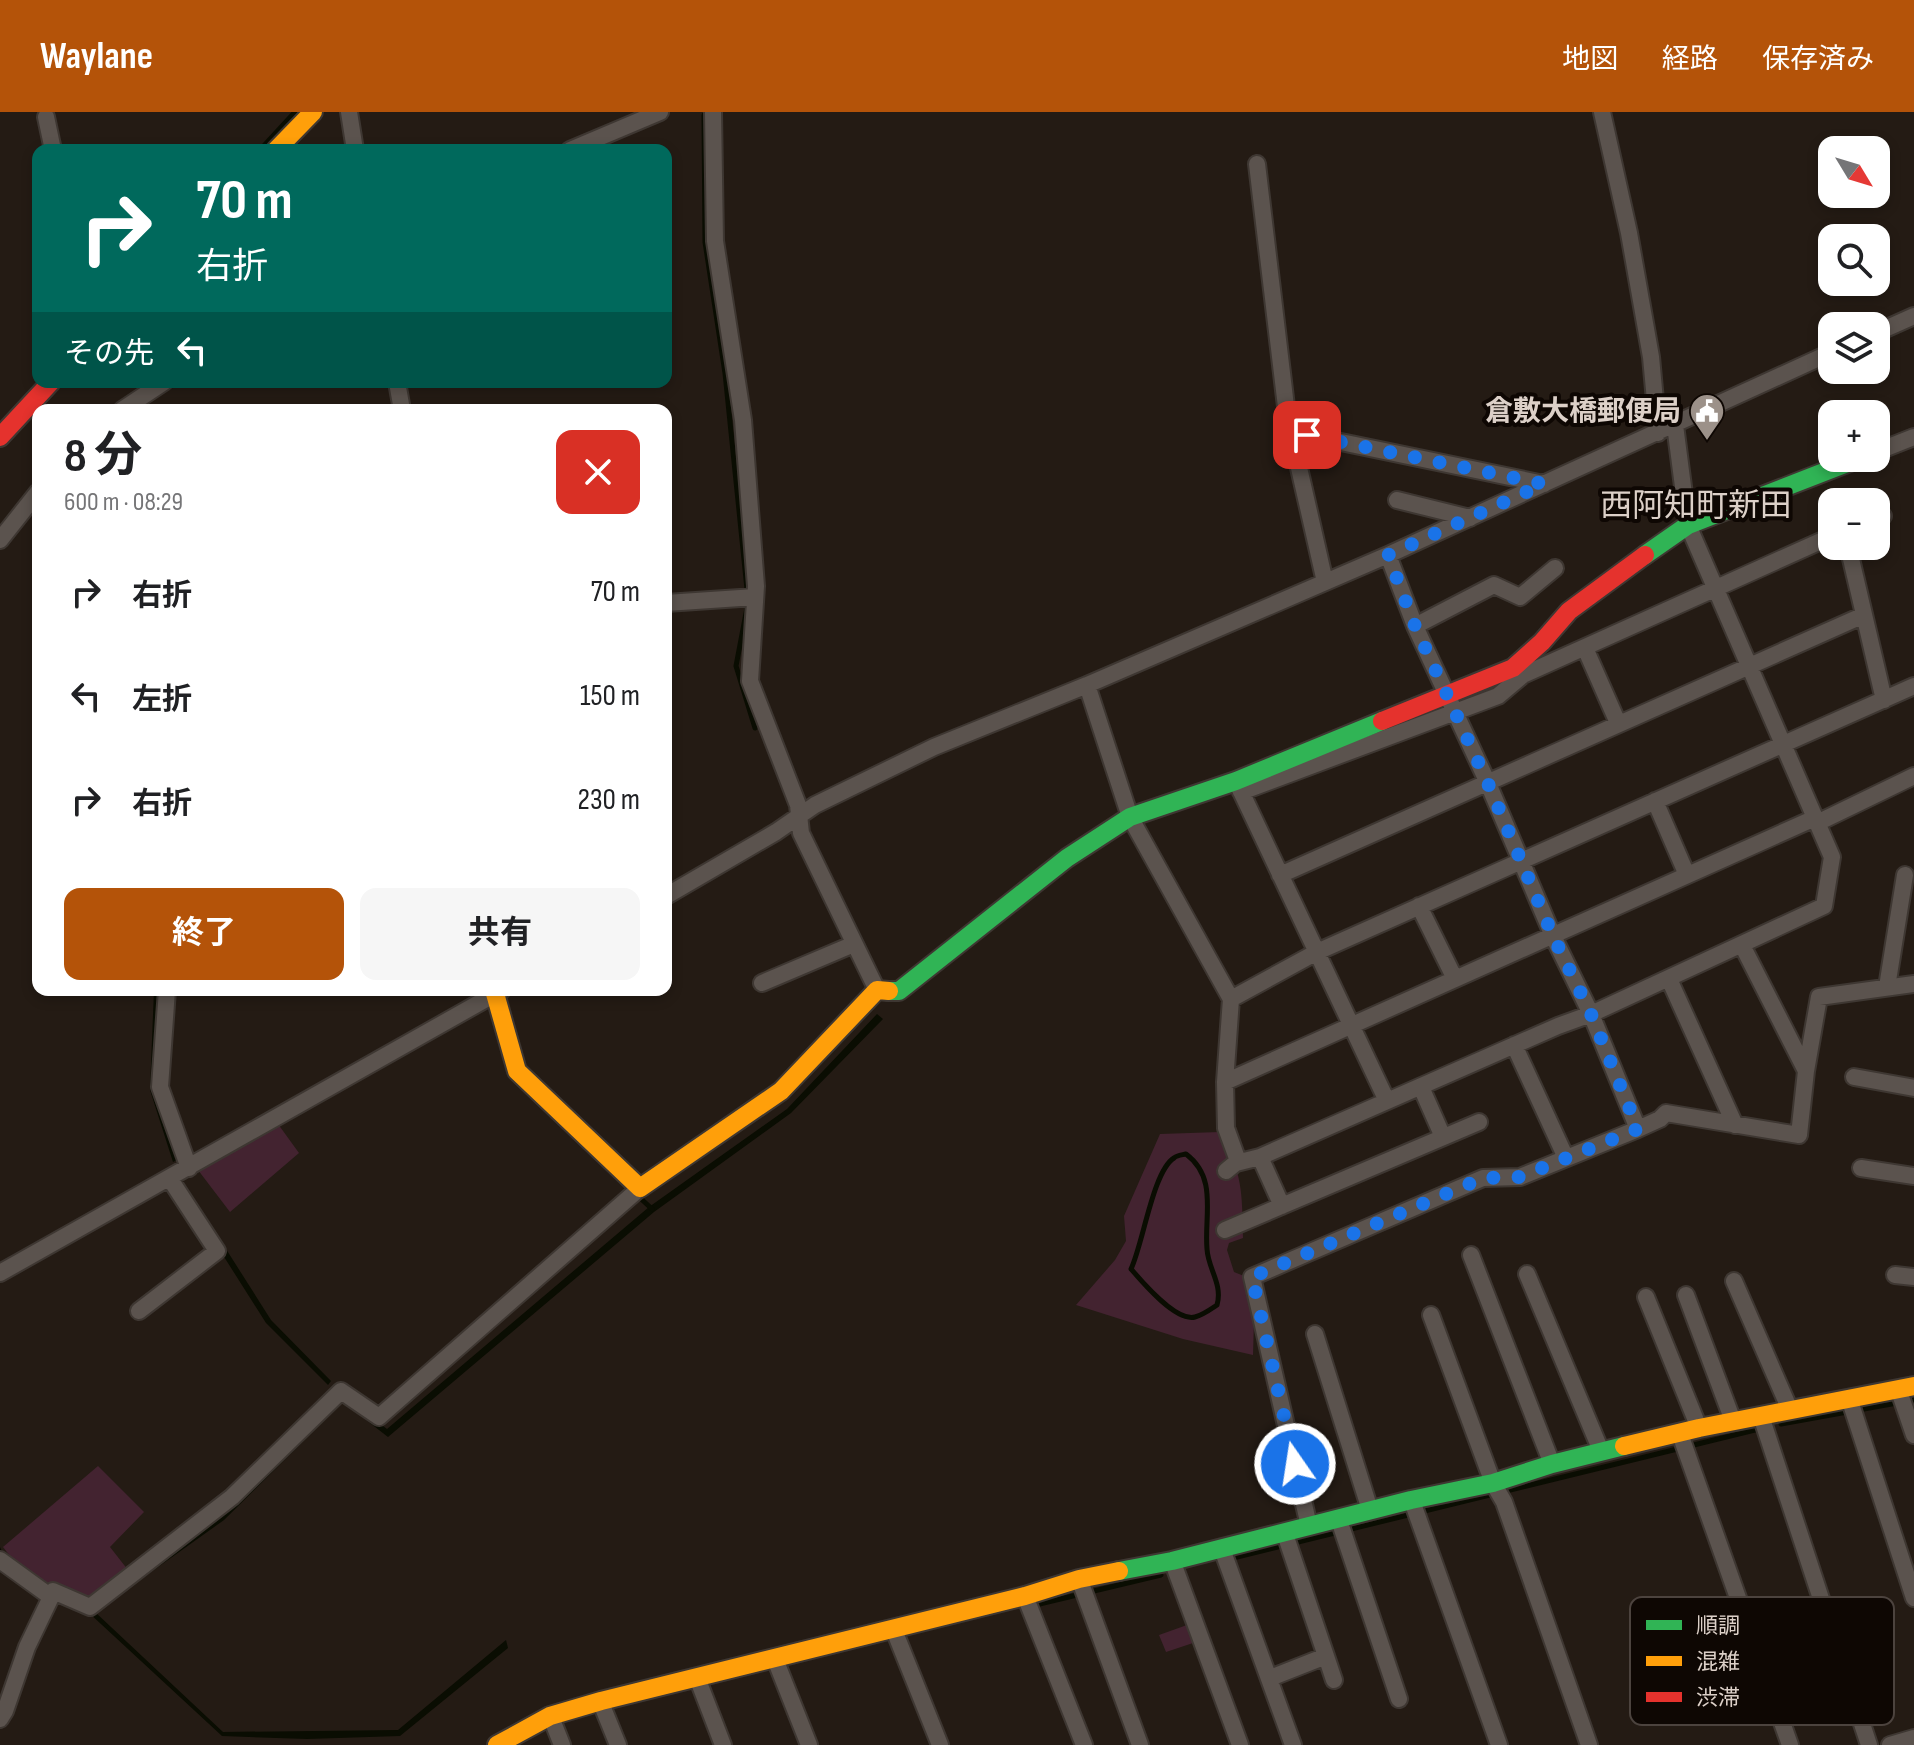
<!DOCTYPE html>
<html lang="ja">
<head>
<meta charset="utf-8">
<style>
  :root { --surface:#fff; --page:#f6f6f6; --text:#202124; --muted:#757577; --accent:#b45309 }
  body { margin:0; font-family:"Sofia Sans Condensed","Noto Sans JP",sans-serif; background:var(--page); color:var(--text); height:100vh; display:flex; flex-direction:column; font-size:30px; white-space:nowrap }
  * { box-sizing:border-box; margin:0 }
  p { font-size:26px; color:var(--muted) }
  .icon { flex:none; width:44px; height:44px; fill:none; stroke:currentColor; stroke-width:2; stroke-linecap:round; stroke-linejoin:round }
  .map { position:relative; flex:1; overflow:hidden }
  .drawer { position:absolute; left:32px; top:292px; width:640px; height:592px; display:flex; flex-direction:column; background:var(--surface); border-radius:16px; box-shadow:0 4px 12px #0003 }
  .drawer>* { flex:none }
  .guide { position:absolute; left:32px; top:32px; width:640px; height:244px; border-radius:16px; box-shadow:0 4px 12px #0003; background:#00695c; color:#fff; overflow:hidden }
  .needle { width:52px; rotate:128deg }
  .controls { position:absolute; left:1818px; top:24px; display:grid; gap:16px }
  .controls a { display:grid; place-items:center; width:72px; height:72px; border-radius:16px; background:var(--surface); box-shadow:0 4px 12px #0003; font-size:40px }
  .pin { position:absolute; display:grid; place-items:center; width:68px; height:68px; color:#fff; margin:-34px; border-radius:16px; box-shadow:0 4px 12px #0006 }
  .me { position:absolute; width:88px; margin:-44px; rotate:347deg; stroke-linejoin:round; filter:drop-shadow(0 0 6px #0008) }
  .turn { display:flex; align-items:center; gap:28px; height:168px; padding:0 32px; font-size:36px }
  .turn .icon { width:104px; height:104px; stroke-width:2.5 }
  .turn b { display:block; font-size:56px; line-height:68px }
  .then { display:flex; align-items:center; height:76px; padding:0 32px; background:#0003; gap:16px; font-size:30px }
  .round { display:grid; place-items:center; flex:none; width:84px; height:84px; border-radius:16px; background:var(--page) }
  .headline { display:flex; align-items:center; justify-content:space-between; height:136px; padding:0 32px }
  h1 { font-size:48px; font-weight:700; line-height:60px }
  .button { display:flex; gap:16px; margin-top:auto; padding:16px 32px }
  .button a { flex:1; height:92px; border-radius:16px; background:var(--accent); color:#fff; font-size:32px; font-weight:700; line-height:92px; text-align:center }
  .button a+a { background:var(--page); color:var(--text) }
  ul { padding:0; list-style:none }
  li { display:flex; align-items:center; gap:24px; height:104px; padding:0 32px }
  li div { flex:1 }
  li b { display:block; font-size:30px }
  li em { font-style:normal }
  header { display:flex; align-items:center; gap:48px; box-sizing:border-box; height:112px; padding:0 40px; background:var(--accent); color:#fff }
  header strong { font-size:38px }
  nav { display:flex; gap:44px; margin-inline-start:auto; font-size:28px }
  .map>svg:first-child { display:block }
  .green { fill:#432330 }
  .water { fill:#0a0d02 }
  .lines { fill:none; stroke-linecap:round; stroke-linejoin:round }
  .stream { stroke:#0a0d02; stroke-width:5 }
  .street-casing { stroke:#3e3732; stroke-width:20 }
  .fast-casing { stroke:#3e3732; stroke-width:22 }
  .slow-casing { stroke:#3e3732; stroke-width:22 }
  .jam-casing { stroke:#3e3732; stroke-width:22 }
  .street { stroke:#5b534e; stroke-width:16 }
  .fast { stroke:#30b455; stroke-width:18 }
  .slow { stroke:#ff9f0a; stroke-width:18 }
  .jam { stroke:#e5322d; stroke-width:18 }
  .route { stroke:#1a73e8; stroke-width:14; stroke-dasharray:0 25.2 }
  .labels { text-anchor:middle; dominant-baseline:central; stroke-width:8; stroke-linejoin:round; paint-order:stroke }
  .poi-label { font-size:28px; font-weight:bold; fill:#dcd0c8; stroke:#0e0703; text-anchor:end }
  .quarter-label { font-size:32px; fill:#dcd0c8; stroke:#0e0703 }
  .key { fill:#0e0703; stroke:#4c433e; stroke-width:2 }
  .key-label { font-size:22px; fill:#dcd0c8 }
</style>
</head>
<body>
<header>
<strong>Waylane</strong>
<nav><a>地図</a><a>経路</a><a>保存済み</a></nav>
</header>
<div class="map">
<svg width="1914" height="1633" viewBox="0 0 1914 1633">
  <rect width="100%" height="100%" fill="#241b14"/>
  <!-- green -->
  <path class="green" d="M278 1012 299 1041 230 1100 198 1058Z
    M1220 1020C1243 1062 1242 1080 1243 1126L1229 1131 1227 1138 1234 1160 1249 1166 1254 1208 1253 1243 1183 1227 1076 1193 1115 1148 1126 1129 1124 1104 1160 1022Z
    M98 1354 144 1400 110 1435 128 1458 91 1488C57 1477 25 1465 3 1435Z
    M1187 1513 1193 1531 1166 1540 1159 1523Z"/>
  <!-- water -->
  <path class="water" d="M154 878H161L156 977 179 1047 173 1050 150 978Z
    M877 902 883 907 791 1001 654 1100 388 1325 343 1290 224 1408 95 1500 223 1620 398 1618 506 1528 508 1536 400 1624 307 1627 222 1624 88 1500 57 1488 0 1446V1435L3 1442 59 1484 89 1496 218 1401 343 1284 387 1317 649 1095 787 997Z
    M186 1074 271 1208 331 1269 328 1273 266 1211 181 1077Z"/>
  <g class="lines">
    <!-- stream -->
    <path class="stream" d="M704 3 705 130 725 261 747 477
      M260 38 295 0
      M747 496 736 554 755 616
      M1186 1042C1218 1066 1204 1103 1207 1137 1208 1157 1223 1172 1217 1193 1211 1197 1203 1203 1195 1205 1176 1210 1143 1171 1131 1157 1143 1132 1153 1059 1174 1046 1177 1043 1182 1043 1186 1042Z
      M638 1084 652 1097
      M1781 1312 1914 1288
      M1229 1447 1763 1316
      M1031 1494 1161 1463"/>
    <!-- street casing -->
    <g class="street-casing">
      <path id="street" d="M349 0 355 38
        M713 0 715 129 743 308 756 474 750 569 798 693 801 721 877 878
        M1602 0 1629 121 1651 245 1658 321
        M46 5 53 38
        M570 38 660 0
        M1257 52 1287 303 1325 470
        M1876 221 1914 204
        M397 270 402 298
        M122 298 164 270
        M1307 323 1544 372
        M1876 340 1914 325
        M1397 388 1470 406
        M1876 407 1883 404
        M0 428 38 380
        M1848 434 1884 588
        M1388 443 1415 514 1487 669 1553 824 1591 902 1638 1017
        M666 491 755 485
        M1415 514 1494 473 1520 485 1555 456
        M1585 536 1618 611
        M1087 573 1130 705 1231 887 1225 970 1226 1016 1238 1049 1226 1059
        M1238 673 1387 989
        M1241 680 1498 584 1523 563 1832 424
        M1655 689 1687 763
        M1817 711 1914 664
        M1280 763 1864 503
        M666 784 776 720 815 693 934 635 1087 573 1388 443 1832 240
        M1419 794 1455 867
        M1742 833 1806 959
        M1669 867 1735 1013
        M762 871 854 832
        M1887 875 1905 763
        M167 878 160 975 189 1056
        M1231 887 1317 840 1914 574
        M1514 933 1566 1046
        M1854 965 1914 976
        M1225 970 1815 706
        M1421 975 1443 1025
        M1260 1045 1282 1094
        M1236 1051 1260 1045 1558 914 1591 902 1824 794 1832 745 1688 413 1675 313
        M1861 1056 1914 1064
        M1225 1118 1479 1010
        M1471 1143 1552 1352
        M0 1161 502 878
        M1527 1162 1601 1339
        M1895 1163 1914 1165
        M1734 1169 1790 1298
        M1686 1183 1733 1309
        M1646 1185 1699 1316
        M139 1199 217 1139 170 1067
        M1431 1203 1493 1371 1504 1390 1589 1633
        M1315 1222 1370 1398
        M1899 1279 1914 1323
        M1850 1289 1914 1486
        M1761 1304 1869 1633
        M1680 1322 1790 1633
        M1412 1389 1499 1633
        M1339 1408 1399 1587
        M1309 1414 1252 1165 1483 1066 1520 1065 1638 1017 1660 1007 1666 1001 1799 1023 1806 959 1819 885 1914 872
        M1285 1422 1334 1568
        M1222 1437 1293 1633
        M0 1448 51 1485 27 1535 5 1599 0 1607
        M1173 1451 1240 1633
        M1080 1469 1140 1633
        M1025 1484 1084 1633
        M51 1485 53 1479 90 1495 232 1385 341 1279 379 1305 640 1076
        M894 1518 940 1633
        M775 1547 809 1633
        M1270 1566 1326 1544
        M698 1568 723 1633
        M601 1591 618 1633
        M551 1605 562 1633
        M1890 1633 1914 1626"/>
    </g>
    <!-- fast casing -->
    <g class="fast-casing">
      <path id="fast" d="M1645 443 1688 413 1860 346
        M889 879H899L1067 746 1130 705 1236 669 1382 609
        M1119 1459 1172 1449 1411 1388 1493 1371 1552 1352 1624 1334"/>
    </g>
    <!-- slow casing -->
    <g class="slow-casing">
      <path id="slow" d="M276 38 313 0
        M494 878 517 959 640 1076 781 979 877 878 889 879
        M1624 1334 1699 1316 1914 1274
        M497 1633 550 1604 601 1589 1025 1484 1079 1467 1119 1459"/>
    </g>
    <!-- jam casing -->
    <g class="jam-casing">
      <path id="jam" d="M0 325 51 270
        M1382 609 1513 556 1542 530 1569 499 1645 443"/>
    </g>
    <!-- street -->
    <use href="#street" class="street"/>
    <!-- fast -->
    <use href="#fast" class="fast"/>
    <!-- slow -->
    <use href="#slow" class="slow"/>
    <!-- jam -->
    <use href="#jam" class="jam"/>
  </g>
  <g class="lines">
    <!-- route -->
    <path class="route" d="M1295 1352 1252 1165 1483 1066 1520 1065 1638 1017 1591 902 1553 824 1487 669 1415 514 1388 443 1544 372 1307 323"/>
  </g>
  <!-- icons -->
  <defs>
    <g id="civic-pin" transform="scale(1.8)"><path d="M0 17L-7.5 6A9.5 9.5 0 1 1 7.5 6Z" fill="#9c9189" stroke="#0e0703"/><path d="M-.6-6.5H3V-4.5H.6V-3L4-1V1h2V6H-6V1h2V-1L-.6-3ZM-1.2 2.5V6h2.4V2.5Z" fill="#fff"/></g>
  </defs>
  <g fill-rule="evenodd">
    <use href="#civic-pin" x="1707" y="299"/>
  </g>
  <g class="labels">
    <!-- poi labels -->
    <g class="poi-label">
      <text x="1681" y="299">倉敷大橋郵便局</text>
    </g>
    <!-- quarter labels -->
    <g class="quarter-label">
      <text x="1696" y="394">西阿知町新田</text>
    </g>
  </g>
  <!-- legend -->
  <rect x="1630" y="1485" width="264" height="128" rx="12" class="key"/>
  <rect x="1646" y="1508" width="36" height="10" fill="#30b455"/>
  <rect x="1646" y="1544" width="36" height="10" fill="#ff9f0a"/>
  <rect x="1646" y="1580" width="36" height="10" fill="#e5322d"/>
  <g class="key-label">
    <text x="1696" y="1521">順調</text>
    <text x="1696" y="1557">混雑</text>
    <text x="1696" y="1593">渋滞</text>
  </g>
</svg>
<div class="controls">
<a><svg class="needle" viewBox="-14 -14 28 28"><path d="M0-13l5 13h-10z" fill="#e53935"/><path d="M0 13l5-13h-10z" fill="#757577"/></svg></a>
<a><svg class="icon" aria-label="search" viewBox="0 0 24 24"><circle cx="10" cy="10" r="6"/><path d="M15 15l6 6"/></svg></a>
<a><svg class="icon" aria-label="layers" viewBox="0 0 24 24"><path d="M12 4l9 5-9 5-9-5zM3 14l9 5 9-5"/></svg></a>
<a>+</a>
<a>−</a>
</div>
<div class="pin" style="left:1307px;top:323px;background:#d93025"><svg class="icon" aria-label="arrive" viewBox="0 0 24 24"><path d="M6 21V4h12l-3 4 3 4H6"/></svg></div>
<svg class="me" style="left:1295px;top:1352px" viewBox="-20 -20 40 40"><circle r="17" fill="#1a73e8" stroke="#fff" stroke-width="3"/><path d="M0-11L8 9 0 5-8 9z" fill="#fff"/></svg>
<div class="guide">
<div class="turn"><svg class="icon" aria-label="right" viewBox="0 0 24 24"><path d="M7 20v-9h11M14 6l5 5-5 5"/></svg><div><b>70 m</b>右折</div></div>
<div class="then">その先<svg class="icon" aria-label="left" viewBox="0 0 24 24"><path d="M17 20v-9H6M10 6l-5 5 5 5"/></svg></div>
</div>
<section class="drawer">
<div class="headline"><div><h1>8 分</h1><p>600 m · 08:29</p></div><a class="round" style="background:#d93025;color:#fff"><svg class="icon" aria-label="close" viewBox="0 0 24 24"><path d="M6 6l12 12M18 6L6 18"/></svg></a></div>
<ul>
<li><svg class="icon" aria-label="right" viewBox="0 0 24 24"><path d="M7 20v-9h11M14 6l5 5-5 5"/></svg><div><b>右折</b></div><em>70 m</em></li>
<li><svg class="icon" aria-label="left" viewBox="0 0 24 24"><path d="M17 20v-9H6M10 6l-5 5 5 5"/></svg><div><b>左折</b></div><em>150 m</em></li>
<li><svg class="icon" aria-label="right" viewBox="0 0 24 24"><path d="M7 20v-9h11M14 6l5 5-5 5"/></svg><div><b>右折</b></div><em>230 m</em></li>
</ul>
<div class="button"><a>終了</a><a>共有</a></div>
</section>
</div>
</body>
</html>
